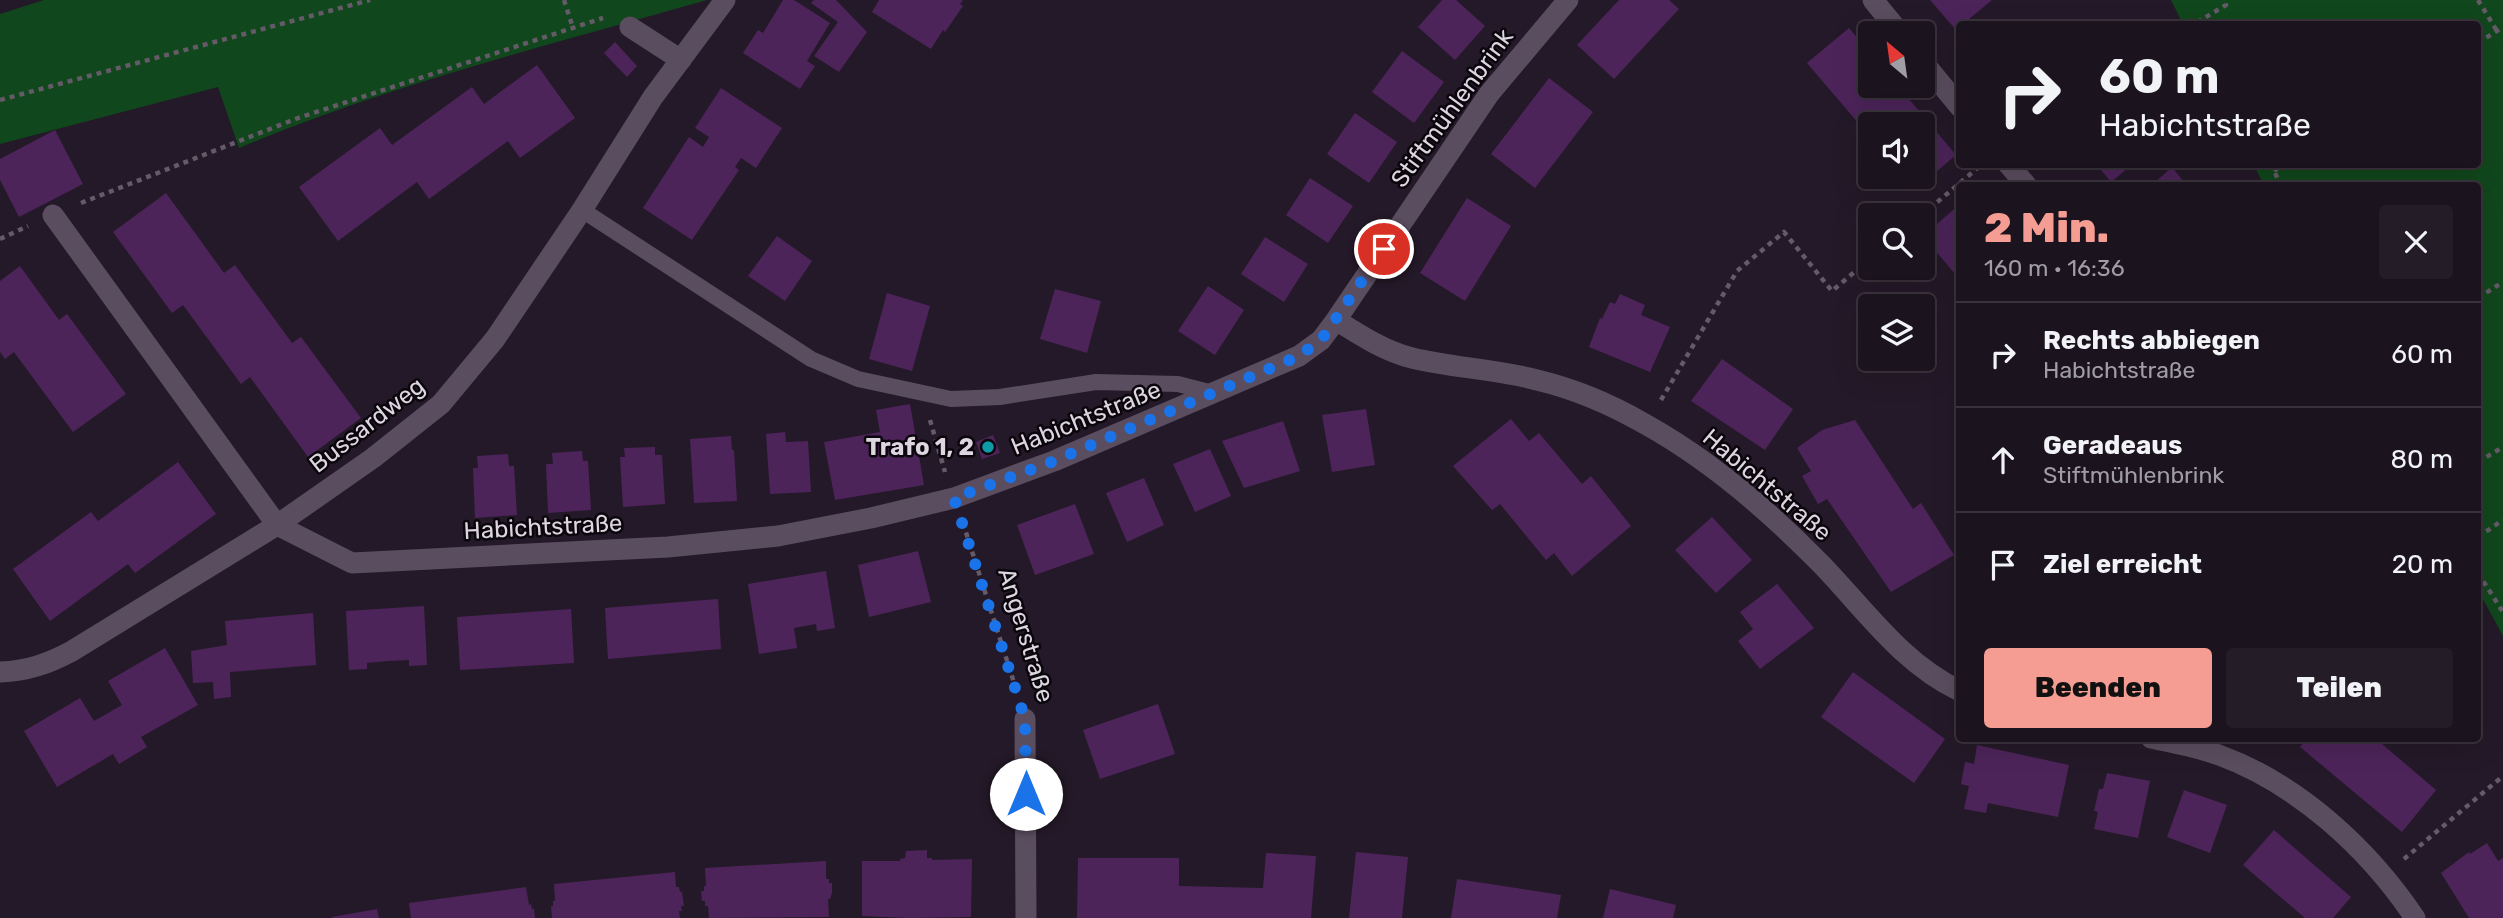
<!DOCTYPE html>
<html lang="de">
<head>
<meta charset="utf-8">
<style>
  :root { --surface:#1b131e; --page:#241c27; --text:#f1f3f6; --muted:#a09ea4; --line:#39323c; --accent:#f59c93 }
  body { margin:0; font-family:Rubik,sans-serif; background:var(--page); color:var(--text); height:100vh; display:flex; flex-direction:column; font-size:26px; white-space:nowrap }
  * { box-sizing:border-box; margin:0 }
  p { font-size:23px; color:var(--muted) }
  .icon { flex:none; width:38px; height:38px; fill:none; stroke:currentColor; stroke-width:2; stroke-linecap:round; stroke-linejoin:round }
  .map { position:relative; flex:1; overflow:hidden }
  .drawer { position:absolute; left:1956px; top:182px; width:525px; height:560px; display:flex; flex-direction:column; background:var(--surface); border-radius:7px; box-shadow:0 7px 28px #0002,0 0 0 2px var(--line) }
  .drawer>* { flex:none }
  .hud { position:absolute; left:1956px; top:21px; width:525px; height:147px; border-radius:7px; box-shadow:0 7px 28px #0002,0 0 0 2px var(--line); background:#1b131e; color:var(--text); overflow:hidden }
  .needle { width:46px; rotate:331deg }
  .buttons { position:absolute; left:1858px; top:21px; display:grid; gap:14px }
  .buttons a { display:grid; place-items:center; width:77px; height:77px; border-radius:7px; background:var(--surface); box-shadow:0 7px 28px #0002,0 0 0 2px var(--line); font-size:35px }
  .pin { position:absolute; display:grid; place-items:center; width:60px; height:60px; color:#fff; margin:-30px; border:4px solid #fff; border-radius:50%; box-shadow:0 2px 7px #0007 }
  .me { position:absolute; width:77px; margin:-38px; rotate:0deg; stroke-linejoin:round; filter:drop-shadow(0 0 5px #0008) }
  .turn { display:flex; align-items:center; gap:24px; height:147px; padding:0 28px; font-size:32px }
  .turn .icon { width:91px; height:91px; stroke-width:2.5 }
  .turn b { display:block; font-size:49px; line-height:60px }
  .round { display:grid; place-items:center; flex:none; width:74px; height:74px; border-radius:7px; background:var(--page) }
  .overview { display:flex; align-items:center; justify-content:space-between; height:119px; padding:0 28px }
  h1 { font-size:42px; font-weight:800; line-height:52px; color:var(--accent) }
  .cta { display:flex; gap:14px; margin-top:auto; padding:14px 28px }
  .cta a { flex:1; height:80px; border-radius:7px; background:var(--accent); color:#111; font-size:28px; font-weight:800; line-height:80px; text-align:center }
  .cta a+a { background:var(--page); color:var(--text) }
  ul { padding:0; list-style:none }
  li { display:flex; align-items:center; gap:21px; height:105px; padding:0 28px; border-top:2px solid var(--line) }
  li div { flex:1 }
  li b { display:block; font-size:26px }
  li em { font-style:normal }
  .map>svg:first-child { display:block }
  .green { fill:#11471c }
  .building { fill:#4d245a }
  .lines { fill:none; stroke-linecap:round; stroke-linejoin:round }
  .path { stroke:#645a68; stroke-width:4.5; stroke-dasharray:5 5; stroke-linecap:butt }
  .lane { stroke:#5a4d5f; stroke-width:16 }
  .street { stroke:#5a4d5f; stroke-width:21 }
  .route { stroke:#1a73e8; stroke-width:12; stroke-dasharray:0 21.6 }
  .culture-dot { fill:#0f9aa8; stroke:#0a060c; stroke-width:2.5 }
  .labels { text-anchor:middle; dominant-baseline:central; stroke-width:5; stroke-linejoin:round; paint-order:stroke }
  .street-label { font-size:24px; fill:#ddd6e0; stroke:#0a060c }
  .poi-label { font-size:24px; font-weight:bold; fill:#ddd6e0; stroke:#0a060c; text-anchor:end }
</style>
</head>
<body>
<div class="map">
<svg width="2503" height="918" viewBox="0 0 2503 918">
  <rect width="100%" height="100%" fill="#241928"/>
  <!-- green -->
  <path class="green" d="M44 0H707C550 45 390 84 239 148L218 87 0 144V14Z
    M2171 0H2503V636L2478 590V186L2264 185 2254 165 2478 164V24H2183Z"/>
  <!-- building -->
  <path class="building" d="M783 0H794L830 23 807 61 815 66 800 89 743 53 758 30 763 33Z
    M814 0H836L867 32 839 72 814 56 838 22 811 3Z
    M879 0H963L960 4 963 6 945 32 943 30 931 49 872 12Z
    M1442 0H1456L1485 26 1455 60 1418 27Z
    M1619 0H1669L1679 9 1614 79 1577 45Z
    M1930 0H1992L1963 24H1960L1956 30Z
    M1849 28 1871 54V86H1898L1956 155 1915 190 1904 177H1923V124H1871V138L1807 63Z
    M615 42 637 66 627 77 604 53Z
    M1402 51 1444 82 1414 123 1372 92Z
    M537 65 575 118 520 158 508 141 429 199 417 182 338 241 299 187 380 128 392 145 472 87 484 104Z
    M1549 78 1593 112 1535 188 1491 154Z
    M721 88 782 128 756 168 741 158 735 167 739 170 692 240 643 208 689 137 703 147 709 137 695 128Z
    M1355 113 1397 142 1369 183 1327 154Z
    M55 130 83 184 19 217 0 180V159Z
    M2096 164H2133L2111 182Z
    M2172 167 2187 186H2151Z
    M1310 178 1353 206 1328 243 1286 215Z
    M166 193 224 273 235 265 292 343 301 337 361 418 308 457 250 377 241 384 183 305 172 313 113 232Z
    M1467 198 1511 226 1465 301 1420 273Z
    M1960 204V280L1923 236Z
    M777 236 812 261 785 301 748 276Z
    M1265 237 1308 264 1284 302 1241 274Z
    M20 266 59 320 67 314 126 394 73 432 14 352 5 359 0 352V281Z
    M1208 286 1244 310 1215 355 1178 331Z
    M1055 289 1101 301 1087 353 1040 339Z
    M887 293 930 306 912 371 869 359Z
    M1620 294 1645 305 1641 315 1670 327 1650 372 1589 347 1600 318 1602 319 1610 302 1615 304Z
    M1722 359 1793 409 1765 450 1691 401Z
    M910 404 924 485 835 500 824 442 880 432 876 410Z
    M1366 409 1375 465 1332 472 1322 415Z
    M1511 419 1529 441 1539 433 1582 484 1591 476 1631 526 1572 576 1554 553 1546 560 1500 504 1492 510 1453 466Z
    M1855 420 1913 509 1921 503 1954 555 1891 592 1827 499 1818 504 1802 476 1811 471 1797 448 1822 430Z
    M1283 421 1300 471 1244 488 1222 441Z
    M785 432 786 442 808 441 811 492 770 494 766 434Z
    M993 435 1000 453 982 459 976 442Z
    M731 436 732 450H734L737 501 694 503 690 439Z
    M655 447V455H662L665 504 623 507 620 457H625L624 448Z
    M1210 449 1231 496 1195 512 1173 464Z
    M582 451 583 461H588L591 510 548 513 546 464H553L552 453Z
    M508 454 509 466H514L517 515 475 518 473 468H478L477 456Z
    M178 462 216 514 135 573 128 564 50 621 13 569 91 512 98 521Z
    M1144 478 1164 525 1127 542 1106 493Z
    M1075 504 1094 554 1035 575 1017 525Z
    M1712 517 1752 560 1716 593 1675 550Z
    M918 551 931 602 869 617 858 565Z
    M826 571 835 628 817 631 816 624 794 628 797 648 759 654 748 584Z
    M1777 584 1814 628 1760 669 1738 641 1753 629 1740 612Z
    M718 599 721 649 608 659 605 608Z
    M424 606 427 665 409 666V660L388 661 367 663V669L349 670 346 611Z
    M571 609 574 663 460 670 457 617Z
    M313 613 316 665 230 672 231 697 214 699 213 682 193 683 191 651 227 645 225 621Z
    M165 648 198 705 141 737 147 747 119 764 113 754 57 787 24 731 80 698 94 721 122 705 108 681Z
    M1853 672 1945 739 1914 783 1821 717Z
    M1158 704 1175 754 1100 779 1083 730Z
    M2307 738H2375L2436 790 2402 832 2300 747Z
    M1977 745 2069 765 2058 817 1988 803 1986 813 1964 809 1969 786 1961 784 1965 762 1974 764Z
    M2107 773 2150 781 2138 838 2094 829 2098 812 2094 811 2099 789H2103Z
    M2184 790 2227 805 2210 853 2167 837Z
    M2274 830 2351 897 2333 918H2305L2243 865Z
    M2487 843 2498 861 2503 858V918H2469L2441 873 2469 852 2470 854Z
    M927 850V858H932V860L972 859 971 917 910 918 862 916V861H900V859L905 858 906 851Z
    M1356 852 1408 857 1402 918H1349Z
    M1266 853 1316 856 1311 918H1077L1078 858H1179V886L1263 888Z
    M826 861V879H829V883H832V893L830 899H828L829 917 709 918 708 906H705V901H702L701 891H704V886H706L705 868Z
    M675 872 676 887H679L680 892H682L684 906H681L682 911H679L680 918H552L551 906H553V901H555L554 884Z
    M1457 879 1561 895 1557 918H1451Z
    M526 887 529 905 531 904 532 909H534L535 918H411L409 903Z
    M1610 889 1676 905 1673 918H1603Z
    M377 909 379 918H332V917Z"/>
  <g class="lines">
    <!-- path -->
    <path class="path" d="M564 0 573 28
      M2478 0 2497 31
      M2203 24 2201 20 2226 5 2223 0
      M2478 43 2503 27
      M0 100 370 0
      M2271 164 2281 186
      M2274 171 2283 164
      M81 203 298 118 603 18
      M1922 215 1980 166
      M0 239 28 226
      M2478 298 2503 282
      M1661 400 1737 271 1784 232 1832 291 1871 258
      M930 420 945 472
      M2478 462 2503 447
      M963 523 1017 692
      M2478 537 2503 520
      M2478 573 2503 612
      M2404 859 2503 776"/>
    <!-- lane -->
    <path class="lane" d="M582 210 811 359 858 379 951 399 1000 397 1096 382 1178 384 1213 393"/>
    <!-- street -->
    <path class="street" d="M1873 0 1900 33
      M630 27 681 60
      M1923 62 1960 107
      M2008 164 2027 186
      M53 215 277 525 352 563 668 547 778 536 871 518 954 498 1054 461 1299 356 1321 340 1336 320 1489 94 1568 0
      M1336 320C1360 335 1384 351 1412 358 1453 368 1496 369 1537 380 1575 389 1612 405 1645 424 1710 460 1768 510 1820 563 1864 608 1901 663 1960 691
      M0 672C27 671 48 664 72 651L277 525 373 458 441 404 495 339 582 210 653 97 725 0
      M1025 719 1026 918
      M2151 738C2174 743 2197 747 2219 755 2298 784 2368 848 2415 918"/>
  </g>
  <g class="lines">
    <!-- route -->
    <path class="route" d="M1026 794 1025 719 954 498 1054 461 1299 356 1321 340 1384 249"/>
  </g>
  <!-- markers -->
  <circle class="culture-dot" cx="988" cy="447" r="7"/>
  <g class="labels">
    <!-- street labels -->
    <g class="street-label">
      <text transform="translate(1452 108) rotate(-54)">Stiftmühlenbrink</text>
      <text transform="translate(1086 418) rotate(-22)">Habichtstraße</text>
      <text transform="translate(367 425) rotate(-38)">Bussardweg</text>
      <text transform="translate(1767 485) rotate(40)">Habichtstraße</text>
      <text transform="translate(543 527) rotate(-3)">Habichtstraße</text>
      <text transform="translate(1026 635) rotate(73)">Angerstraße</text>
    </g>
    <!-- poi labels -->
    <g class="poi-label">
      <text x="974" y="447">Trafo 1, 2</text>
    </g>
  </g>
</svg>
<div class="buttons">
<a><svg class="needle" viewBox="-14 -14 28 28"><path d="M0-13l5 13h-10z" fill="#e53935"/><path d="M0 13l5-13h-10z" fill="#a09ea4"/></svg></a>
<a><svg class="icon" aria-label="sound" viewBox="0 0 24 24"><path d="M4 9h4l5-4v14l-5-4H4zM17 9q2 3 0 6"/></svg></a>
<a><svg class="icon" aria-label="search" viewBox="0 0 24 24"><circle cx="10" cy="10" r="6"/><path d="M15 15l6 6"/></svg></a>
<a><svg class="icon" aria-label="layers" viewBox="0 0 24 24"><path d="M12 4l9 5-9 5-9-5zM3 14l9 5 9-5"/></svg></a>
</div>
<div class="pin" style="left:1384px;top:249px;background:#d93025"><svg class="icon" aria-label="arrive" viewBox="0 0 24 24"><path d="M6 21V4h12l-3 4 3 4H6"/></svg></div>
<svg class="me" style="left:1026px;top:794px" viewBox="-20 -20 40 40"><circle r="19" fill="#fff"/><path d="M0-13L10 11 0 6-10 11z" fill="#1a73e8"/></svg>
<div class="hud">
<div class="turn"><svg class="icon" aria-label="right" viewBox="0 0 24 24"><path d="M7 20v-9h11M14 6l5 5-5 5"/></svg><div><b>60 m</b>Habichtstraße</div></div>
</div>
<section class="drawer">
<div class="overview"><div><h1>2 Min.</h1><p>160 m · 16:36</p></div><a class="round"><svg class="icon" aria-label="close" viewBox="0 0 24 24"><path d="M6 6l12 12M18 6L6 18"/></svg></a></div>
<ul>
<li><svg class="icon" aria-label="right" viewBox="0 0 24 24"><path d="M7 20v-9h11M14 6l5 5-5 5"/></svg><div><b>Rechts abbiegen</b><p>Habichtstraße</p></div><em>60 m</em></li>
<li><svg class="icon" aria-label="ahead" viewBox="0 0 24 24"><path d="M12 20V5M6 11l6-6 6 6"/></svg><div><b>Geradeaus</b><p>Stiftmühlenbrink</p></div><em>80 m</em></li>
<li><svg class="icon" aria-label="arrive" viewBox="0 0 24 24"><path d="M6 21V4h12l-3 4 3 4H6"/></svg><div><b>Ziel erreicht</b></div><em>20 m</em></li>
</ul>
<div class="cta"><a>Beenden</a><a>Teilen</a></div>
</section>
</div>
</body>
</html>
